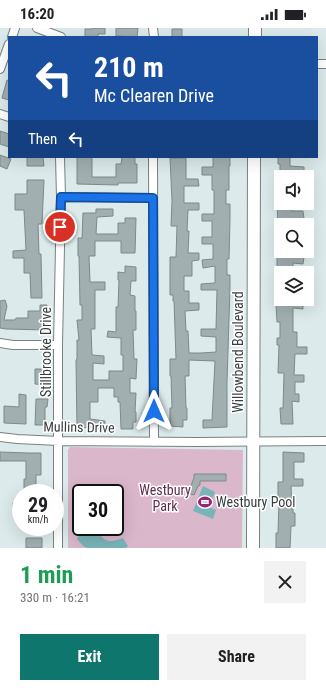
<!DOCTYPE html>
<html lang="en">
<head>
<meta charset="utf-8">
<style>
  :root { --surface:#fff; --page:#f2f2f2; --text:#202124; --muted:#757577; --accent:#0f766e }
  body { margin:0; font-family:"Roboto Condensed",sans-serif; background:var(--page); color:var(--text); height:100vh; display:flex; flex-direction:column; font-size:15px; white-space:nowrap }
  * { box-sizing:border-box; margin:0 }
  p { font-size:13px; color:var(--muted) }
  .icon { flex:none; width:22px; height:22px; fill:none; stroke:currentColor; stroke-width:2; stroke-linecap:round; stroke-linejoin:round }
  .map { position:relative; height:520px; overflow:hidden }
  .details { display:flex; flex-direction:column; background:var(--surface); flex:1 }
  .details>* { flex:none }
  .top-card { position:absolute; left:8px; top:8px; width:310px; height:122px; border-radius:0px; box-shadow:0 4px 16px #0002; background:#1a4fa0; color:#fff; overflow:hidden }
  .fabs { position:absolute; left:274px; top:142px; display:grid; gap:8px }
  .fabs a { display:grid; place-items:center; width:40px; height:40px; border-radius:0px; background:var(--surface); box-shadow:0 4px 16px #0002; font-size:20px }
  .speed { position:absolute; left:12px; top:456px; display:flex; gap:8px; font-size:20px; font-weight:700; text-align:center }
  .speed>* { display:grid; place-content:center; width:52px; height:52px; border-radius:50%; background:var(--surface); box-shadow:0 4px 16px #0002; line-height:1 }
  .speed small { font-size:10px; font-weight:400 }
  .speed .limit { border:2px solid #111; border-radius:6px; background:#fff; color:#111 }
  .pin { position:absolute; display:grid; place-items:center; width:34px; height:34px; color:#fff; margin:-17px; border:2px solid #fff; border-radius:50%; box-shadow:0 1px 4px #0007 }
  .me { position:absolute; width:44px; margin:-22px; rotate:0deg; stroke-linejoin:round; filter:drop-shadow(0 0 3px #0008) }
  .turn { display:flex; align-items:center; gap:14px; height:84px; padding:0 20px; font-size:18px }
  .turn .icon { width:52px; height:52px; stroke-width:2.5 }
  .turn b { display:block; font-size:28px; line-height:34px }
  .then { display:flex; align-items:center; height:38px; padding:0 20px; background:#0003; gap:8px; font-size:15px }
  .round { display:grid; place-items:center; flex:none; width:42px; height:42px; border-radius:0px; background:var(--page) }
  .summary { display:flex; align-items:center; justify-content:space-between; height:68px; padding:0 20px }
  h1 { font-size:24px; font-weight:700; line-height:30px; color:#1e9e55 }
  .action { display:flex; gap:8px; margin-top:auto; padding:8px 20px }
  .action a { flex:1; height:46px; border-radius:0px; background:var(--accent); color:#fff; font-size:16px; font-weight:700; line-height:46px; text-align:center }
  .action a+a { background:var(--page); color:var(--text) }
  .status { display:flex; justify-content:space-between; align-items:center; height:28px; padding:0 20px; background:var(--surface); direction:ltr }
  .status svg { height:11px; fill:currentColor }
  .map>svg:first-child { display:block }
  .green { fill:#dab7cb; fill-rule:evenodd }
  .water { fill:#79b4b9 }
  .building { fill:#a2afb0; stroke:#7d898a }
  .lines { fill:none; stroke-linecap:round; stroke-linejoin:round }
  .street-casing { stroke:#768283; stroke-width:10 }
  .secondary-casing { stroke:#768283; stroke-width:14 }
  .street { stroke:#fff; stroke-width:8 }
  .secondary { stroke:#fff; stroke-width:12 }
  .route-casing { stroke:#114b97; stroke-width:10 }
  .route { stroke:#1a73e8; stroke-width:7 }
  .labels { text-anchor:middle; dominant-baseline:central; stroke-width:3; stroke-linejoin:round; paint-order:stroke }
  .street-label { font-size:14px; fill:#383d3e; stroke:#fff }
  .park-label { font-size:14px; fill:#612b4e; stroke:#fff }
  .poi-label { font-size:14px; fill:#383d3e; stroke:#fff; text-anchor:start }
</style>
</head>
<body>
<div class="status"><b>16:20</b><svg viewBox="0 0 49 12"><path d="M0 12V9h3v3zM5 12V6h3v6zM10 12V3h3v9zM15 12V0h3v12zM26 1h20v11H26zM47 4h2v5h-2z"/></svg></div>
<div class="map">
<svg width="326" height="520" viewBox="0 0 326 520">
  <rect width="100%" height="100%" fill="#dceaeb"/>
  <!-- green -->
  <path class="green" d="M70 419 243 422 242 520H68V422ZM81 465H115V499H81Z"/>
  <!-- water -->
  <path class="water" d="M203 458 215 464 209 479 216 482 213 491 193 483Z
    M82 501C100 500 101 513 111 513 114 513 120 511 123 510L128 518 126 520H87L83 518 77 511Z"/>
  <!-- building -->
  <path class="building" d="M92 0H105V6H98V9H85V1H92Z
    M116 0H138L137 9 116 8Z
    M172 1H182V9H172Z
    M7 52 9 53V72L2 70Z
    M0 103 9 106V119L0 116Z
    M0 127 11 131 7 141 0 138Z
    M27 129H43L44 138H27Z
    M77 129H92V149H116V136H121L122 129H135V136H137V155H118V157L77 156Z
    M213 129H230V138H229V162H226V176H230V190L229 231H227V247H230V260L227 354V399L203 400V392H212L215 333 189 332V348H185L186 380H187V392H183V399L170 398V380H172L171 348H170V331H176L174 273H173V267H170V229H176L177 198H171L172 173 170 130H186V151H198L199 158H184V175H199V182H188L187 203H189L188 225H199V232L192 233V248H184V263H189V275H199V282L185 283 186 303H188L189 325H201L216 324V309L201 308V301H216L217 262H201V256L215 255V238L203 240 202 232 213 231V216H202V209H212V193H202V186H214V162H212V147H202V139H213Z
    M278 129H290V138L304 139V146H293V149H280V136H278Z
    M27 152H44L42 196H38L39 226H41L42 270H31L30 245H24V230H13V223L26 222 24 182H15V166H27Z
    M277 175H292V183H303L304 191H294V197H278Z
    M96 181H113V188L97 189 96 206H118V195H125V190H136L135 225H121V213H95V228H89L90 254H105V262H95V301H91L92 327 104 328V336L93 335V352H109V343H123V327H121V310L107 309 108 303 116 304V279H118L119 252H118V244L125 245V238L136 239V253H131L130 267 135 268V283H136V302H133L134 331H137L136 351 130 350V365H136L135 384H136V394H133V401H121L120 374H118V369H114V360H98V374H90V391L105 393V401H97V399L77 400 76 332 77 331V312H79L77 292H82V277H80L79 228H78V210H82L83 185H96Z
    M277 223H300V228L304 229 303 236 293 235V245H277Z
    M278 271H294V273L303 274V281L293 280V304H297V319H307V326H295L294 347H304V354H295V366H299V374L292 373 293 396H281L280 380H283L284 345H278L279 317H277V310H280V294H277L276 277H278Z
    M5 272 7 278 4 292H15L16 290H28V283H40V277H47V302L6 301 0 300V273Z
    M35 341H47L46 357 35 356Z
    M19 366 26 367V396L4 395V378L19 379Z
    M36 371H48L47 379H45V397H35Z
    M0 424 28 425H41V447H36V465H24V451H26V433H0Z
    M283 424 304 425V434H294V451H303V458H291L292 481H293V485H295V498H291L290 520H276V505H278L279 473H278V454H283Z
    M194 446H226V453H200V457L198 458 194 467 188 465 194 450Z
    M13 475H20V482H13Z
    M26 510H42V520H26Z"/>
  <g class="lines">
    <!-- street casing -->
    <g class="street-casing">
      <path id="street" d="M37 0 61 9
        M153 0 154 9
        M12 9 15 0
        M317 36H326
        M0 41 9 16
        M0 86 9 89
        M153 129 154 414
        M61 169 153 170
        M0 315 13 317H58
        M0 409 17 411 59 413 197 414 326 413
        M58 520V317L61 169 60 129"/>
    </g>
    <!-- secondary casing -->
    <g class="secondary-casing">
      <path id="secondary" d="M255 0V9
        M253 520 254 129"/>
    </g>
    <!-- street -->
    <use href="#street" class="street"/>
    <!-- secondary -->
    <use href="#secondary" class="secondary"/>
  </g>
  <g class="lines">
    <!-- route casing -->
    <g class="route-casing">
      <path id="route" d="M60 199 61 169 153 170 154 383"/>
    </g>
    <!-- route -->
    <use href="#route" class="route"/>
  </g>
  <!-- icons -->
  <defs>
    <g id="stadium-bare" transform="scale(1.08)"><path d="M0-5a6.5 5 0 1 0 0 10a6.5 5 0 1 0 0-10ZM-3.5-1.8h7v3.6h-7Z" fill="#9c2279" stroke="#fff" stroke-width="2.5" paint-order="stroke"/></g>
  </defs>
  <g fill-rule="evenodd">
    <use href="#stadium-bare" x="205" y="474"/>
  </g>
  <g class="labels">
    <!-- street labels -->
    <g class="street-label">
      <text transform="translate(46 324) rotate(-90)">Stillbrooke Drive</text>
      <text transform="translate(238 324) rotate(-90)">Willowbend Boulevard</text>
      <text transform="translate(79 399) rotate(1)">Mullins Drive</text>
    </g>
    <!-- park labels -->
    <g class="park-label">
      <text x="165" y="462">Westbury<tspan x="165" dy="16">Park</tspan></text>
    </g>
    <!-- poi labels -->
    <g class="poi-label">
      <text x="216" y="474">Westbury Pool</text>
    </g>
  </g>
</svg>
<div class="fabs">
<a><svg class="icon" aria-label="sound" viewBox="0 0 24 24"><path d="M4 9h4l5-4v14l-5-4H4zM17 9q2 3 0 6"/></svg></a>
<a><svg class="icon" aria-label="search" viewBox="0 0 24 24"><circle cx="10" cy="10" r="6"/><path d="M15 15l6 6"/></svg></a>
<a><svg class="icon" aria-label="layers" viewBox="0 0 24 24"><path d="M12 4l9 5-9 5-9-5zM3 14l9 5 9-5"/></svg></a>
</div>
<div class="speed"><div>29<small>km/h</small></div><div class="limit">30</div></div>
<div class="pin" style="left:60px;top:199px;background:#d93025"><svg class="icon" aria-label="arrive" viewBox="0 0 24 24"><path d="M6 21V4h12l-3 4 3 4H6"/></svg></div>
<svg class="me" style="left:154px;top:383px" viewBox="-20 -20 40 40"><path d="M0-17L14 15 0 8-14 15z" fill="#1a73e8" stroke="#fff" stroke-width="4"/></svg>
<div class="top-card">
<div class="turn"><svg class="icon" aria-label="left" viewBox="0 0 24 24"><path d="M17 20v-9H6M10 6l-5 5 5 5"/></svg><div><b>210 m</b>Mc Clearen Drive</div></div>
<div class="then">Then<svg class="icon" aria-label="left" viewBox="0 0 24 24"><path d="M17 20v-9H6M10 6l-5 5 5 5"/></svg></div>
</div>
</div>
<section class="details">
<div class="summary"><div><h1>1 min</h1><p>330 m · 16:21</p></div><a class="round"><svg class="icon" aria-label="close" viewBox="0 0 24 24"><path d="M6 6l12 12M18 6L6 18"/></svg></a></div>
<div class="action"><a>Exit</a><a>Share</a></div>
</section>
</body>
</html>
